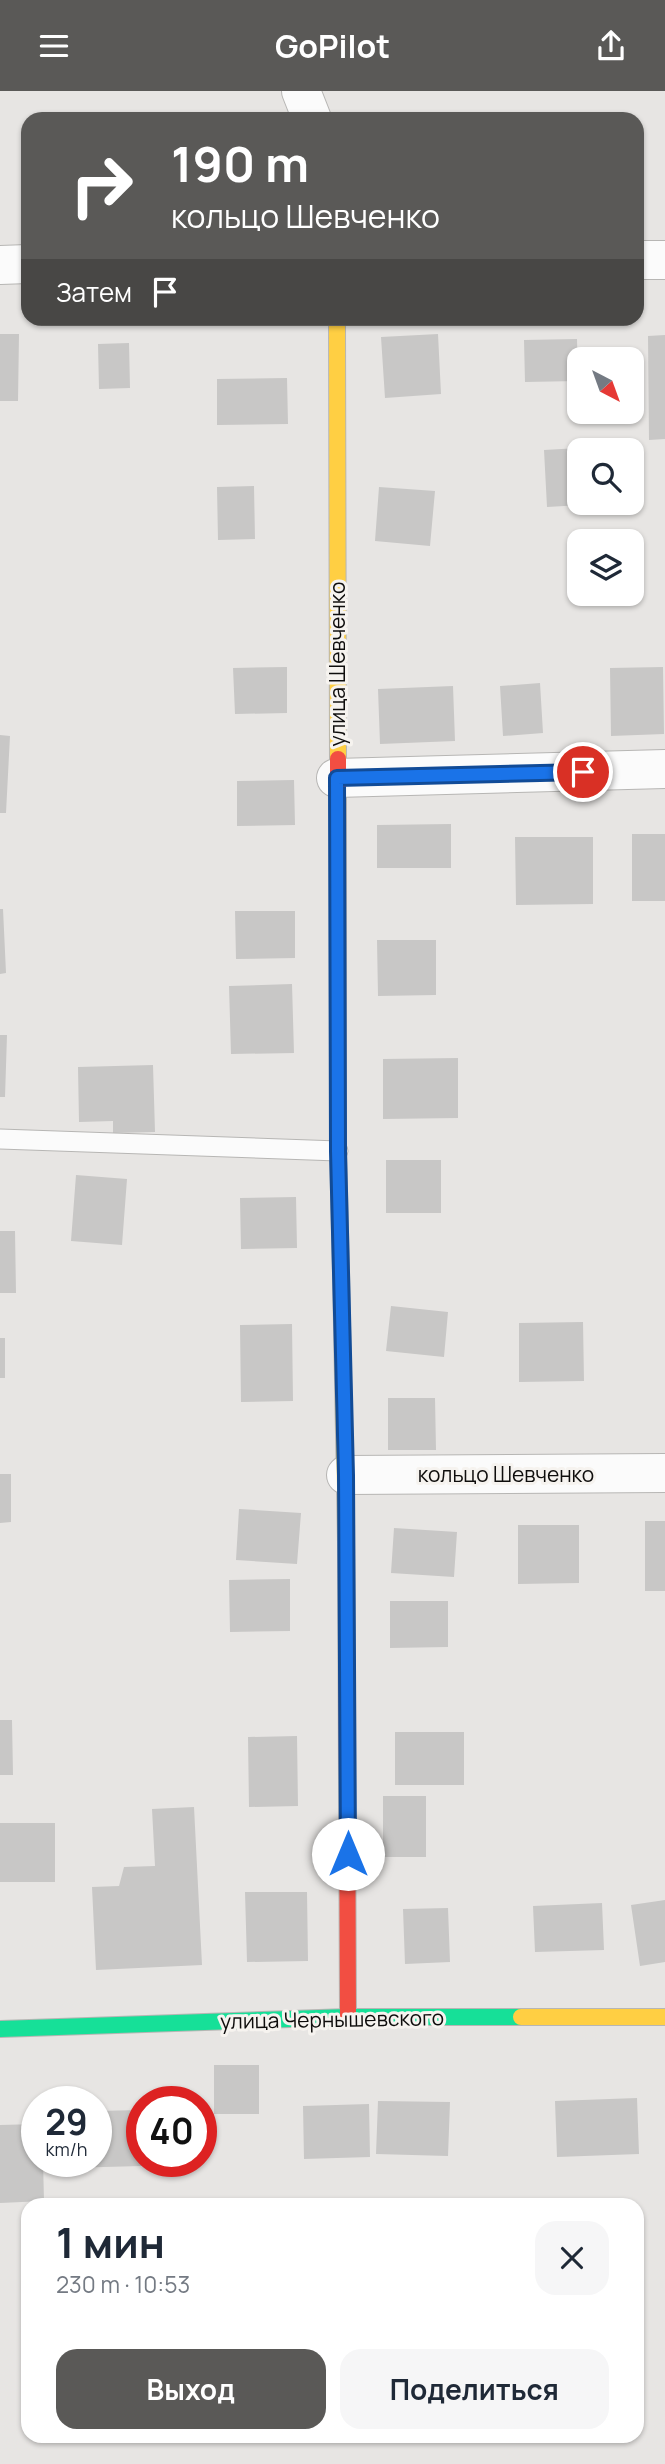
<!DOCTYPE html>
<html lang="ru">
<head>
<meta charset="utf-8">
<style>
  :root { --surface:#fff; --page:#f6f6f7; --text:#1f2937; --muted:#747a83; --accent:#5a5957 }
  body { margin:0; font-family:Manrope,sans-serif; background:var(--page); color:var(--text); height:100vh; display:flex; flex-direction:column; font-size:26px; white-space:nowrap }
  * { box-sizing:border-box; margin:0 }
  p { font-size:23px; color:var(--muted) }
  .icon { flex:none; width:38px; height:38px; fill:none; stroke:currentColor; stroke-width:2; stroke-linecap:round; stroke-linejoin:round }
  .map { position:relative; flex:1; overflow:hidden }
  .sheet { position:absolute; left:21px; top:2107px; width:623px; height:245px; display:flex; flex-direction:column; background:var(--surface); border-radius:21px; box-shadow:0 2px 5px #0004 }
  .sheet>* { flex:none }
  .banner { position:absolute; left:21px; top:21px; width:623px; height:214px; border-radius:21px; box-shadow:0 2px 5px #0004; background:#5a5957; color:#fff; overflow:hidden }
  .needle { width:46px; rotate:139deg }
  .fabs { position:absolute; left:567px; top:256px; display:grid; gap:14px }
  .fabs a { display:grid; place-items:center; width:77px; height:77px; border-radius:14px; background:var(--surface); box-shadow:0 2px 5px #0004; font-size:35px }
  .speed { position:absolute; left:21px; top:1995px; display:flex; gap:14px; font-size:35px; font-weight:700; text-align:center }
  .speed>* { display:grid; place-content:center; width:91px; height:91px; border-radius:50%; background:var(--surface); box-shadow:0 2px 5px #0004; line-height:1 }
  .speed small { font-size:18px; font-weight:400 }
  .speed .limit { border:10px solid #d22; background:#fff; color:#111 }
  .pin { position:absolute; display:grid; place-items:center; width:60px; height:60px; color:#fff; margin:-30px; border:4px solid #fff; border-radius:50%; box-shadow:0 2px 7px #0007 }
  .me { position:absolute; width:77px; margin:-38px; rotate:0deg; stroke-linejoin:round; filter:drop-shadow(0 0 5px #0008) }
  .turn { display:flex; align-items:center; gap:24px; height:147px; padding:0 35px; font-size:32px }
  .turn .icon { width:91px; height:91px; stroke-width:2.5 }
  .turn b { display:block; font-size:49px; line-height:60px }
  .then { display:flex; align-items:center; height:66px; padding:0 35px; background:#0003; gap:14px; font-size:26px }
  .round { display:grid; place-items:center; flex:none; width:74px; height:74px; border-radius:21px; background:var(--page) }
  .summary { display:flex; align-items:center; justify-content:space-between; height:119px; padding:0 35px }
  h1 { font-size:42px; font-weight:700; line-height:52px }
  .action { display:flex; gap:14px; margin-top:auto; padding:14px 35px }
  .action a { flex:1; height:80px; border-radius:21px; background:var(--accent); color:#fff; font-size:28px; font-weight:700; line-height:80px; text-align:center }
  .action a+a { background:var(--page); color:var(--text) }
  header { display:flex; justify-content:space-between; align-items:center; height:91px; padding:0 35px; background:var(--accent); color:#fff; font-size:32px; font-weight:700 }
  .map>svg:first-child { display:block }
  .building { fill:#c8c7c6 }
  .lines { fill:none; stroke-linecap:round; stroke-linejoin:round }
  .lane-casing { stroke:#b7b6b4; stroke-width:21 }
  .street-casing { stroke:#b7b6b4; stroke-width:40 }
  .fast-casing { stroke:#b7b6b4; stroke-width:18 }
  .slow-casing { stroke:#b7b6b4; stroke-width:18 }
  .jam-casing { stroke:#b7b6b4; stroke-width:18 }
  .lane { stroke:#fbfbfb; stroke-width:19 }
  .street { stroke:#fbfbfb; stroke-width:38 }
  .fast { stroke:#16e098; stroke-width:16 }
  .slow { stroke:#ffcf43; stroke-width:16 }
  .jam { stroke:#f24e42; stroke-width:16 }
  .route-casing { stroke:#114b97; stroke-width:18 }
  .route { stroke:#1a73e8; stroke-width:12 }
  .labels { text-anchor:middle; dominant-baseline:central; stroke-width:6; stroke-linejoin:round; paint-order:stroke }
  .street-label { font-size:21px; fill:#0e0d0c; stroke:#f6f3ef }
</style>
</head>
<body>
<header><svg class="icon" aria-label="menu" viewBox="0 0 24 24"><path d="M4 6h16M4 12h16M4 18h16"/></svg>GoPilot<svg class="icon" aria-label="share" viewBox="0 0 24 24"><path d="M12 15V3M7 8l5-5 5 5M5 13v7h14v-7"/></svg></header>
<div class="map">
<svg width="665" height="2373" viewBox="0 0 665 2373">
  <rect width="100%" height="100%" fill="#e7e5e3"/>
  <!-- building -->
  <path class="building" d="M0 243H19L18 310H0Z
    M438 243 441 303 385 307 381 246Z
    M665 244V348L649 349 648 245Z
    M577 248 578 290 525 291 524 249Z
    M129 252 130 297 99 298 98 253Z
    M287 287 288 333 217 334V288Z
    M579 357V411H599V413L547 416 544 359Z
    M254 395 255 448 218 449 217 396Z
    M379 396 435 400 430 455 375 450Z
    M287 576V622L235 623 233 577Z
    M663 576 664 643 611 645 610 577Z
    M540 592 543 642 503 645 500 595Z
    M453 595 455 650 380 653 378 598Z
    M0 644 10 645 6 722H0Z
    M294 689 295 734 237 735V690Z
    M451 733V777H377V734Z
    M632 743H665V810H632Z
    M515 746H593V813L516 814Z
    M0 818H3L6 882 0 883Z
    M235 820H295V867L236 868Z
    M377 849H436V904L378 905Z
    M292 893 294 962 231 963 229 895Z
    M0 944H7L5 1006H0Z
    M458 967V1027L383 1028V968Z
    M153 974 155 1041 113 1042V1030L79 1031 78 976Z
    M386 1069H441V1122H386Z
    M76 1084 127 1088 122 1154 71 1150Z
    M296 1106 297 1157 241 1158 240 1107Z
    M0 1140H15L16 1202H0Z
    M391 1215 448 1221 444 1266 386 1260Z
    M583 1231 584 1290 519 1291V1232Z
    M292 1233 293 1310 241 1311 240 1234Z
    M0 1247H5V1287H0Z
    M388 1307H435L436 1359H388Z
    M0 1383H11V1431L0 1432Z
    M239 1418 301 1422 297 1473 236 1469Z
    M645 1430H665V1500H645Z
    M518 1434H579V1492L518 1493Z
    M394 1437 457 1441 454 1486 391 1482Z
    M290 1488V1540L230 1541 229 1489Z
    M390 1510H448V1556L390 1557Z
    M0 1629H12L13 1684H0Z
    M395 1641H464V1694H395Z
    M297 1645 298 1715 249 1716 248 1646Z
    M383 1705H426V1766H383Z
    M194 1716 202 1874 96 1879 92 1796 119 1795 124 1776 155 1775 152 1718Z
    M0 1732H55V1791H0Z
    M245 1801H307L308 1870 247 1871Z
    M665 1809V1871L640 1875 631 1814Z
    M602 1812 604 1859 535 1861 533 1815Z
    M448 1817 450 1871 405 1873 403 1818Z
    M214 1974H259V2023H214Z
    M637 2007 639 2063 557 2066 555 2010Z
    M378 2010 450 2011 448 2065 376 2063Z
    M369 2013 370 2066 304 2068 303 2015Z
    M141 2019 142 2075 65 2077V2070H96V2020Z
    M37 2033V2070H43L44 2110 0 2112V2034Z"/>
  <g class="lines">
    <!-- lane casing -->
    <g class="lane-casing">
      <path id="lane" d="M0 1048 338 1060"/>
    </g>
    <!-- street casing -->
    <g class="street-casing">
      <path id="street" d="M301 0 312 28
        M637 169H665
        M0 174 28 173
        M336 687 665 678
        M346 1384 665 1382"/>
    </g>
    <!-- fast casing -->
    <g class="fast-casing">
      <path id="fast" d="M0 1938 348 1926H521"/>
    </g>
    <!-- slow casing -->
    <g class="slow-casing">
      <path id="slow" d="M337 228 338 668
        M341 1180 346 1451
        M521 1926H665"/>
    </g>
    <!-- jam casing -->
    <g class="jam-casing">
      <path id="jam" d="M338 668V1060L341 1180
        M346 1451 348 1926"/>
    </g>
    <!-- lane -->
    <use href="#lane" class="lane"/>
    <!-- street -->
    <use href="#street" class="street"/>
    <!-- fast -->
    <use href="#fast" class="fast"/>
    <!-- slow -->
    <use href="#slow" class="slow"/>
    <!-- jam -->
    <use href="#jam" class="jam"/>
  </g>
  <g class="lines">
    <!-- route casing -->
    <g class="route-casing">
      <path id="route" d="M348 1763 346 1384 338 1060 337 687 583 681"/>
    </g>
    <!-- route -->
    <use href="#route" class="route"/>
  </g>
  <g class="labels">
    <!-- street labels -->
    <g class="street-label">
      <text transform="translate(337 573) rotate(-90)">улица Шевченко</text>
      <text x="506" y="1383">кольцо Шевченко</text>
      <text transform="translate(332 1928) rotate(-1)">улица Чернышевского</text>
    </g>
  </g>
</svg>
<div class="fabs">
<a><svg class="needle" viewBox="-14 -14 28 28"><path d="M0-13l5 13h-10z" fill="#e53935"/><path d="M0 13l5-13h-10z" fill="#747a83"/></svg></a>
<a><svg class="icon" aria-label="search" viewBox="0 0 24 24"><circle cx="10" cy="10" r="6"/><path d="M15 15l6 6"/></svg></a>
<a><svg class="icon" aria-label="layers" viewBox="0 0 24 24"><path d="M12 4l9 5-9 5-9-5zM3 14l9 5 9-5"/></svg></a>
</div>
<div class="speed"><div>29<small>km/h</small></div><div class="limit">40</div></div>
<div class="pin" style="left:583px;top:681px;background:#d93025"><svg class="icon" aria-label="arrive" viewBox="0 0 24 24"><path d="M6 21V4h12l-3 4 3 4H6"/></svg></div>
<svg class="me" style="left:348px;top:1763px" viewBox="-20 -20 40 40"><circle r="19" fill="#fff"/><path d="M0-13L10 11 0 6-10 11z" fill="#1a73e8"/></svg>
<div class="banner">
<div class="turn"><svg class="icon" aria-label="right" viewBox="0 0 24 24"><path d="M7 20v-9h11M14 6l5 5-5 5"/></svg><div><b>190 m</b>кольцо Шевченко</div></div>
<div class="then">Затем<svg class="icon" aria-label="arrive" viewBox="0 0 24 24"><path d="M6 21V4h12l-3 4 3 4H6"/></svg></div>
</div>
<section class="sheet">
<div class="summary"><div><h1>1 мин</h1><p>230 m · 10:53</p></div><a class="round"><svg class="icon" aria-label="close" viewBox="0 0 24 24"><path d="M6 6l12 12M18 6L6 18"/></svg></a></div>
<div class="action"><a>Выход</a><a>Поделиться</a></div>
</section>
</div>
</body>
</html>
